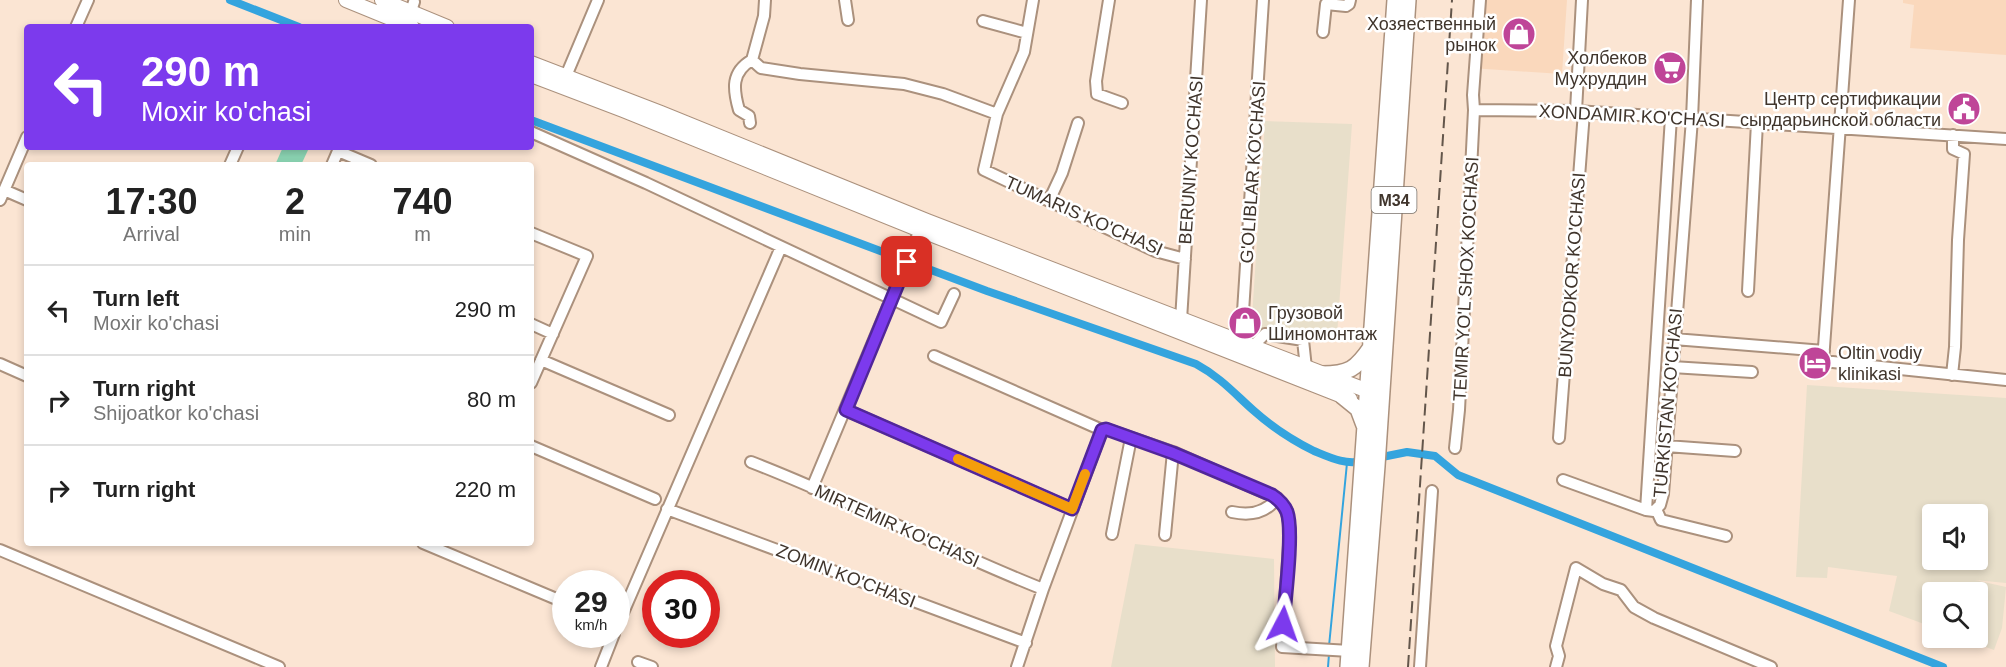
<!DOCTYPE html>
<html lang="en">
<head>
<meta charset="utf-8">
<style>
  :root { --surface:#fff; --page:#f2f2f2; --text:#222; --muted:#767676; --line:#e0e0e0 }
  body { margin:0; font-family:Arial,sans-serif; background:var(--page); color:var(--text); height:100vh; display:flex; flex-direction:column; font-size:22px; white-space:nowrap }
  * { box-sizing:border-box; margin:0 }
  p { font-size:20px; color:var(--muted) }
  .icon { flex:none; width:33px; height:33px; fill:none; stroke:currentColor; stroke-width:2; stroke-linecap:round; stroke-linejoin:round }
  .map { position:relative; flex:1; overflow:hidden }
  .sheet { position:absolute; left:24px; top:162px; width:510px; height:384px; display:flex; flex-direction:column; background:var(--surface); border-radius:6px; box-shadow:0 3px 9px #0003 }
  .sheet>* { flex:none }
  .hud { position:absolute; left:24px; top:24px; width:510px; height:126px; border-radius:6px; box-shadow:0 3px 9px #0003; background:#7c3aed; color:#fff; overflow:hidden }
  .tools { position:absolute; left:1922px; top:504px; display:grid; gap:12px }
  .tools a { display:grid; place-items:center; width:66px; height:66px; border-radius:6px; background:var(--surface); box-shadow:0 3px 9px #0003; font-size:30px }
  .speed { position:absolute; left:552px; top:570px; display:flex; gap:12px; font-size:30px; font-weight:700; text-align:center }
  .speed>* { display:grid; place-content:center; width:78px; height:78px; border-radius:50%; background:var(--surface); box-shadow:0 3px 9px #0003; line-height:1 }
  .speed small { font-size:15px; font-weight:400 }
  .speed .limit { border:9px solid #d22; background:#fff; color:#111 }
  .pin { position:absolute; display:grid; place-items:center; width:51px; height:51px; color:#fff; margin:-26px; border-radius:12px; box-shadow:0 3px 9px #0006 }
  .me { position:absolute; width:66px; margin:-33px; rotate:4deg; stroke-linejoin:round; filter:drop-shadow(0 0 4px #0008) }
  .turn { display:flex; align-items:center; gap:21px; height:126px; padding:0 18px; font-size:27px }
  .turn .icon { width:78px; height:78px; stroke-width:2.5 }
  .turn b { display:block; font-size:42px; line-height:51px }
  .eta { display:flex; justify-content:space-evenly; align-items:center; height:102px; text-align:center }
  .eta b { font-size:36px; font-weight:700; line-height:42px }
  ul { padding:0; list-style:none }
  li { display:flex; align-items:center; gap:18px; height:90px; padding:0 18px; border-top:2px solid var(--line) }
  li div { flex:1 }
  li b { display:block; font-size:22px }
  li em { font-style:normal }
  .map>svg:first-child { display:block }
  .built { fill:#fad8bc }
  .industrial { fill:#e8dfca; fill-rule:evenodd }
  .garden { fill:#8cd6b4 }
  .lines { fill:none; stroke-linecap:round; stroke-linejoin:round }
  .stream { stroke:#34a4de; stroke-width:2 }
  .canal { stroke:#34a4de; stroke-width:8 }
  .minor-casing { stroke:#ab917d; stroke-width:14 }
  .major-casing { stroke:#ab917d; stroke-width:16 }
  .highway-casing { stroke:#ab917d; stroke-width:18 }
  .minor { stroke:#fff; stroke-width:10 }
  .major { stroke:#fff; stroke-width:14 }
  .highway { stroke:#fff; stroke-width:15 }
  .rail { stroke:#63564b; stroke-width:2; stroke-dasharray:12 6; stroke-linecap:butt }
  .route-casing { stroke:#51269a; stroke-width:15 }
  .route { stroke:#7c3aed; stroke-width:10 }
  .slow { stroke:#f59e0b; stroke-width:10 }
  .labels { text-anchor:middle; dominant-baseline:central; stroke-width:5; stroke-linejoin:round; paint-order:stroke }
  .shield { fill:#fff; stroke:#79726b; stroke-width:1.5 }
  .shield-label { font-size:16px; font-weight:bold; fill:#40352c }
  .poi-label { font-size:18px; fill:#40352c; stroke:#fff; text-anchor:end }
  .street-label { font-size:18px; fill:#40352c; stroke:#fff }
</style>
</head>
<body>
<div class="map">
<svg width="2006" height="667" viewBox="0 0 2006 667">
  <rect width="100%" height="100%" fill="#fbe5d3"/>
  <!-- built -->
  <path class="built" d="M1475 0H1567L1562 74 1471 68Z
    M1903 0H2006V55L1910 48 1914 5 1903 3Z"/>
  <!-- industrial -->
  <path class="industrial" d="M1265 121 1352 124 1337 336 1251 332Z
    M1807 385 2006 398V583L1975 580 2006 587 2002 628 1994 650 1961 638H1977V592H1932V627L1889 611 1897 576 1828 567 1827 578 1796 577ZM1932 514H1977V560H1932Z
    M1135 544 1274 559 1275 667H1111Z"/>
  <!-- garden -->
  <path class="garden" d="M283 147 309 148 301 165H275Z"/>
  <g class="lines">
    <!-- stream -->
    <path class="stream" d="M1329 646 1347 463
      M1328 667 1329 654"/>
    <!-- canal -->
    <path class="canal" d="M230 0 299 27
      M531 120 987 291 1196 364C1220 377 1234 393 1253 410 1272 427 1292 440 1314 451 1331 458 1345 465 1363 461
      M1377 458 1407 452 1435 456 1458 475 1943 667"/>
    <!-- minor casing -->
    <g class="minor-casing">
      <path id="minor" d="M845 0 848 20
        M1033 0 1024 52 997 114 984 170 1155 251 1185 259
        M1109 0 1096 81 1097 94 1122 103
        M1849 0 1823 361 2006 380
        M411 11 414 2
        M983 21 1027 33
        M76 27 88 0
        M1323 32 1326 4 1346 6 1349 4 1350 0
        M752 60 761 68 800 74 904 84 943 94 997 114
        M752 60 764 16 765 0
        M566 76 598 0
        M1474 110 1576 111 2006 139
        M1576 111 1582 0
        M750 123 749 116 739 110C733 89 731 72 752 60
        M531 132 646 183 941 322 954 294
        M230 165 238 147
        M332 165 338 151 371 165
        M4 190 27 200
        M0 200 27 137
        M1049 201 1062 173 1078 123
        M531 233 587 256 531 383
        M1748 291 1757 123
        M1181 320 1201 0
        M531 324 553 334
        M1674 339 1824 351
        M1241 343 1263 0
        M1252 347 1265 334 1303 340 1306 368
        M934 356 1102 430 1106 429 1173 452 1277 498 1287 511 1290 531 1282 647 1350 651
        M541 360 669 415
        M0 364 27 376
        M1672 367 1752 372
        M1952 375 1955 347 1958 240 1964 154 1953 149V135
        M846 410 1072 509
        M1559 438 1584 112
        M531 446 655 499
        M1666 446 1735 451
        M1455 448 1459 410 1474 110 1473 95 1480 0
        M751 462C850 500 944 550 1043 589
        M1563 480 1646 510 1654 511 1660 505 1663 494 1692 119 1697 0
        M812 488 920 230
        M667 509 1026 643
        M1656 509 1661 520 1726 536
        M1646 510 1671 117
        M1232 512C1250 516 1266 513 1277 498
        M1112 534 1131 438
        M1165 535 1173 452
        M423 543 566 603
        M0 550 279 667
        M616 629 781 247
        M638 662 652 667
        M601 667 614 634
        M1017 667 1043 589 1102 430
        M1420 667 1432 491
        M1556 667 1559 656 1556 646 1576 568 1603 584 1621 590 1634 607 1654 618 1771 667"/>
    </g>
    <!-- major casing -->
    <g class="major-casing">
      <path id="major" d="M346 0 412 27
        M382 0 447 27
        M531 63 661 113 927 221 1368 391 1374 395
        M531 75 623 110 920 230 1350 399"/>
    </g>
    <!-- highway casing -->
    <g class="highway-casing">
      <path id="highway" d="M1322 374C1349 374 1356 369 1371 347
        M1342 396 1358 409 1364 425
        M1348 667 1395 0
        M1361 667 1377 466 1408 0"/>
    </g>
    <!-- minor -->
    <use href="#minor" class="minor"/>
    <!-- major -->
    <use href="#major" class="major"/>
    <!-- highway -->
    <use href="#highway" class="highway"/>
    <!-- rail -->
    <path class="rail" d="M1408 667 1452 0"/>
  </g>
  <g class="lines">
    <!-- route casing -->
    <g class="route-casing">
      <path id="route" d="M907 262 846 410 1072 509 1102 430 1106 429 1173 453 1272 495C1278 499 1284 504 1287 512 1294 531 1285 600 1283 624"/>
    </g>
    <!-- route -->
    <use href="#route" class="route"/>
    <!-- slow -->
    <path class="slow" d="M958 459 1072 509 1085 474"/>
  </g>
  <!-- icons -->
  <defs>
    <g id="shop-disc" transform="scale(1.725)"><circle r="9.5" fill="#bf4598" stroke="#fff"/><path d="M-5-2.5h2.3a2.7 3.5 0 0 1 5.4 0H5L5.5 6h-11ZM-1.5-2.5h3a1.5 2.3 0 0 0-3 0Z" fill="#fff"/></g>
    <g id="supermarket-disc" transform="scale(1.725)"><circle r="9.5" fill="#bf4598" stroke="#fff"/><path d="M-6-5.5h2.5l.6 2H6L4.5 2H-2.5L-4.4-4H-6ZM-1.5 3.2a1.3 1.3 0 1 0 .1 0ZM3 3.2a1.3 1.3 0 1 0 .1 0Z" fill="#fff"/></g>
    <g id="civic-disc" transform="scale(1.725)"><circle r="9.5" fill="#bf4598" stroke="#fff"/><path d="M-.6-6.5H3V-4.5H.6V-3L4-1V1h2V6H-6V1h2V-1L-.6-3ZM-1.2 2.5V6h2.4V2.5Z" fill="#fff"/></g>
    <g id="hotel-disc" transform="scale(1.725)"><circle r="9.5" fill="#bf4598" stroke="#fff"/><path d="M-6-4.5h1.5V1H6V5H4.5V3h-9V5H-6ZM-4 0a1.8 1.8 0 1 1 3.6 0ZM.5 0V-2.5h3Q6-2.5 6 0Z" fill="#fff"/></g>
  </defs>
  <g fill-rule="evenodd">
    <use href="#shop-disc" x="1519" y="34"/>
    <use href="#supermarket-disc" x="1670" y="68"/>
    <use href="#civic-disc" x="1964" y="109"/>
    <use href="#shop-disc" x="1245" y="323"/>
    <use href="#hotel-disc" x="1815" y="363"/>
  </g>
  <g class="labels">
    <!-- shield labels -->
    <rect class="shield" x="1371.5" y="187" width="45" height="26" rx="4.5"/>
    <g class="shield-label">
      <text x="1394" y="200">M34</text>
    </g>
    <!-- poi labels -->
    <g class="poi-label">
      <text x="1496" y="24">Хозяественный<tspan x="1496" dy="21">рынок</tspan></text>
      <text x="1647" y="58">Холбеков<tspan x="1647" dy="21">Мухруддин</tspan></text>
      <text x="1941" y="99">Центр сертификации<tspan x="1941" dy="21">сырдарьинской области</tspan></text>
      <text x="1268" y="313" text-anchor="start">Грузовой<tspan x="1268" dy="21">Шиномонтаж</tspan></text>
      <text x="1838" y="353" text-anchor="start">Oltin vodiy<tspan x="1838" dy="21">klinikasi</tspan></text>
    </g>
    <!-- street labels -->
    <g class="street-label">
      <text transform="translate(1632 116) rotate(3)">XONDAMIR KO'CHASI</text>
      <text transform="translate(1191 160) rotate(-86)">BERUNIY KO'CHASI</text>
      <text transform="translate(1253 172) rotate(-86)">G'OLIBLAR KO'CHASI</text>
      <text transform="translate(1084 216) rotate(24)">TUMARIS KO'CHASI</text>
      <text transform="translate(1572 275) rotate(-86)">BUNYODKOR KO'CHASI</text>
      <text transform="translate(1466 279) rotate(-87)">TEMIR YO'L SHOX KO'CHASI</text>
      <text transform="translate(1668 403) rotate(-85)">TURKISTAN KO'CHASI</text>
      <text transform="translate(897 526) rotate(24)">MIRTEMIR KO'CHASI</text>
      <text transform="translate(846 576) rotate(21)">ZOMIN KO'CHASI</text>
    </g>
  </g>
</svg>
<div class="tools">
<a><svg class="icon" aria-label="sound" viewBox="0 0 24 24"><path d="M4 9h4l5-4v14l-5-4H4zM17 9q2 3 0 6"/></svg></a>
<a><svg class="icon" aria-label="search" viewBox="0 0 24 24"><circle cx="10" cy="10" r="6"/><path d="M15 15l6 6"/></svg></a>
</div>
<div class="speed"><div>29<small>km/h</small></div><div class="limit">30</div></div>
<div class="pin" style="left:907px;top:262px;background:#d93025"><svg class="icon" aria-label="arrive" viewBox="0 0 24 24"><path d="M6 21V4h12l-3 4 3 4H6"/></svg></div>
<svg class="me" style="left:1283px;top:624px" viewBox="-20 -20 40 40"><path d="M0-17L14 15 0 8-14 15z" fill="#7c3aed" stroke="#fff" stroke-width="4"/></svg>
<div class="hud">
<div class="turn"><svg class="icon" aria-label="left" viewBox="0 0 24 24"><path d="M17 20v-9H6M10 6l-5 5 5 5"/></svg><div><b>290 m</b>Moxir ko'chasi</div></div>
</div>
<section class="sheet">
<div class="eta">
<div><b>17:30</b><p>Arrival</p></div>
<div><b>2</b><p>min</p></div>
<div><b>740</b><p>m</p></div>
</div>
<ul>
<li><svg class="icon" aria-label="left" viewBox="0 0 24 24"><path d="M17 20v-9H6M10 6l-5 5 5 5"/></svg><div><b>Turn left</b><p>Moxir ko'chasi</p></div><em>290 m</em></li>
<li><svg class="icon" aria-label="right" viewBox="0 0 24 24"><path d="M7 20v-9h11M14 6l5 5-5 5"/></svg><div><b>Turn right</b><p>Shijoatkor ko'chasi</p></div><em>80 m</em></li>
<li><svg class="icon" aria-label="right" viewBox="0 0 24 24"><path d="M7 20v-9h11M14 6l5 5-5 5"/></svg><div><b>Turn right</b></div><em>220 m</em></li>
</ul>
</section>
</div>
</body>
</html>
